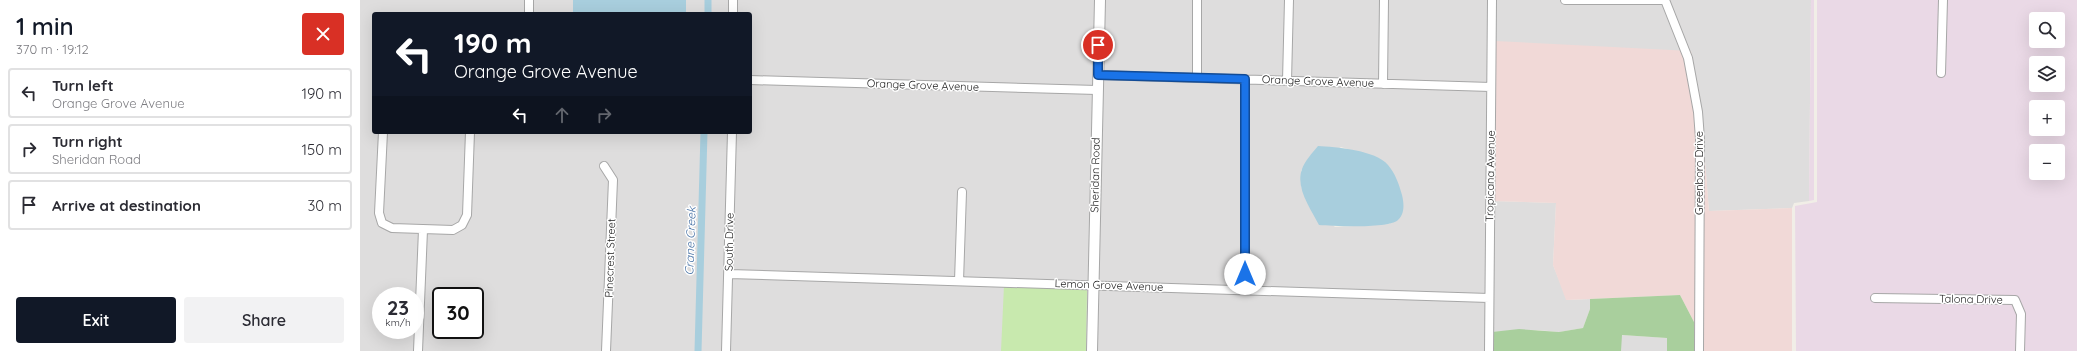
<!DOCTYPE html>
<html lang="en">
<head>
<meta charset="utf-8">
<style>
  :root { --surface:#fff; --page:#f2f2f3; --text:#2b2b33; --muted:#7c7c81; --line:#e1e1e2; --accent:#111827 }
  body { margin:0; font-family:Quicksand,sans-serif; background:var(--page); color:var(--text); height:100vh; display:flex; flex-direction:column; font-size:15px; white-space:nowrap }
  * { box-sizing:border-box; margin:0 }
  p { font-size:13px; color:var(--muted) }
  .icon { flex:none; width:22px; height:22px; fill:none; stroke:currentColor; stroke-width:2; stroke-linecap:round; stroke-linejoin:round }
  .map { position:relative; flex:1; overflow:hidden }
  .details { display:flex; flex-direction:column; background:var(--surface); width:360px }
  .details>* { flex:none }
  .top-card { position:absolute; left:12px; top:12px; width:380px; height:122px; border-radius:4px; box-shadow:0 4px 16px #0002; background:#111827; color:#fff; overflow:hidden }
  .tools { position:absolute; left:1669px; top:12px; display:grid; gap:8px }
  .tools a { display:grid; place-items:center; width:36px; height:36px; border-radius:4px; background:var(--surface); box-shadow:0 4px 16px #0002; font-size:20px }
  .speed { position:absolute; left:12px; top:287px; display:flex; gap:8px; font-size:20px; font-weight:700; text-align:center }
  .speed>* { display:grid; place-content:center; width:52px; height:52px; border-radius:50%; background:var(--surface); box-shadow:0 4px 16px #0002; line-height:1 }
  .speed small { font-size:10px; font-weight:400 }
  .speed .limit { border:2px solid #111; border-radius:6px; background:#fff; color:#111 }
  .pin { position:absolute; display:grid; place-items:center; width:34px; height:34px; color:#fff; margin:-17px; border:2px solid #fff; border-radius:50%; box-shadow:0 1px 4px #0007 }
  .me { position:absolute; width:44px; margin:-22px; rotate:0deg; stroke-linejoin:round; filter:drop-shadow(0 0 3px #0008) }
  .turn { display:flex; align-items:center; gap:14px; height:84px; padding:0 16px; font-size:18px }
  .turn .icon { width:52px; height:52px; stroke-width:2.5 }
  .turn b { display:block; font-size:28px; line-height:34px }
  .lanes { display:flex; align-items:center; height:38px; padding:0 16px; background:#0003; justify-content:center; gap:20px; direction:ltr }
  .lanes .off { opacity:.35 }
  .round { display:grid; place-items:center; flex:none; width:42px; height:42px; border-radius:4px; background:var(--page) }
  .overview { display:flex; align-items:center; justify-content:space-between; height:68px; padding:0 16px }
  h1 { font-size:24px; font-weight:600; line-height:30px; color:var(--accent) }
  .button { display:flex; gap:8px; margin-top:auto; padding:8px 16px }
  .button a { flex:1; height:46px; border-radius:4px; background:var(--accent); color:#fff; font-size:16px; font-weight:600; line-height:46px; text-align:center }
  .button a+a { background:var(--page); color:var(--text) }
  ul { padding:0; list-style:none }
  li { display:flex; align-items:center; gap:12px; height:50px; margin:0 8px 6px; padding:0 8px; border:2px solid var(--line); border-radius:4px }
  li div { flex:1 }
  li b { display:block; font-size:15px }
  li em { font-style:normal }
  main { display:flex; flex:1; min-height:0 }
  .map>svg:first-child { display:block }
  .residential { fill:#dedddd; fill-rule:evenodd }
  .commercial { fill:#f1d9d7 }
  .industrial { fill:#ead9e6; fill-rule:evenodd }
  .grass { fill:#c8e9ae }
  .forest { fill:#a9cf9d }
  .water { fill:#a8cedd }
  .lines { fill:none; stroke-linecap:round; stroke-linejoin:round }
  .canal { stroke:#a8cedd; stroke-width:7 }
  .minor-casing { stroke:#a7a7a7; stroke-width:10 }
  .tertiary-casing { stroke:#a7a7a7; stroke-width:12 }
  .minor { stroke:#fff; stroke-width:8 }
  .tertiary { stroke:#fff; stroke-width:10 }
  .route-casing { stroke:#114b97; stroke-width:10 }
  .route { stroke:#1a73e8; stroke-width:7 }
  .labels { text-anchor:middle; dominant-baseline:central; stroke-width:3; stroke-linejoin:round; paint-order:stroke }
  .street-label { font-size:11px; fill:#202020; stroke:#fff }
  .water-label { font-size:12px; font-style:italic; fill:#4a74a7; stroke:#fff }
</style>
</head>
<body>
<main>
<section class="details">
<div class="overview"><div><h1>1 min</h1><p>370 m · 19:12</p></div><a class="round" style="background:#d93025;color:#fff"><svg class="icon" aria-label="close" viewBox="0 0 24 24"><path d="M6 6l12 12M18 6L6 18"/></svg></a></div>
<ul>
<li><svg class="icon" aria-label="left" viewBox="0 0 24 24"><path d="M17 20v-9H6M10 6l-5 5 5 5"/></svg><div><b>Turn left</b><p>Orange Grove Avenue</p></div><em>190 m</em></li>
<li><svg class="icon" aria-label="right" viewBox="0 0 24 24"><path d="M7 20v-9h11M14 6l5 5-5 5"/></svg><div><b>Turn right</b><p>Sheridan Road</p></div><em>150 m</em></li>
<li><svg class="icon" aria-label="arrive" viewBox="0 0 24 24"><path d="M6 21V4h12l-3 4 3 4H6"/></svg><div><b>Arrive at destination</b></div><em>30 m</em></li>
</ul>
<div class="button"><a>Exit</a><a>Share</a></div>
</section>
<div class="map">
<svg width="1717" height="351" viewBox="0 0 1717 351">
  <rect width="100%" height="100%" fill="#f1eee7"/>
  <!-- residential -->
  <path class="residential" d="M0 0H213V14H14V132H390V14H326V0H736L728 351H0ZM21 296H55V330H21ZM81 296H115V330H81Z
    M743 0H1451L1449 201 1434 203 1432 208 1349 211 1340 98 1331 51 1132 201 1196 203 1193 265 1207 300 1230 299V309L1223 328 1199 332 1178 330 1132 332 1131 351H735ZM981 147 1016 157 1030 224 975 227 946 200 941 186V170Z
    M1261 335 1308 338 1307 351H1261Z"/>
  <!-- commercial -->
  <path class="commercial" d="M1135 41 1331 51 1340 98 1349 211 1432 208V351H1335L1334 322 1320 295 1206 300 1193 265 1196 203 1132 201Z"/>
  <!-- industrial -->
  <path class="industrial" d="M1451 0H1454V200L1449 201Z
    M1457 0H1717V351H1436L1435 206 1457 202ZM1676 19H1698V41H1676ZM1676 63H1698V85H1676ZM1676 107H1698V129H1676ZM1676 151H1698V173H1676Z"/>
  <!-- grass -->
  <path class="grass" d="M644 285 723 287 727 291 726 351H641Z"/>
  <!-- forest -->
  <path class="forest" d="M1320 295 1334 322 1335 351H1307V338L1262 335 1261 351H1131L1132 332 1159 329 1199 332 1223 328 1230 309V299Z"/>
  <!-- water -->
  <path class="water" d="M213 0H326V14H213Z
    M958 146C975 147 1016 150 1028 165 1035 173 1039 184 1042 195 1044 203 1045 214 1038 220 1028 229 973 226 959 225 951 209 935 188 942 169 945 161 952 153 958 146Z"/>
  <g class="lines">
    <!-- canal -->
    <path class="canal" d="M348 14V0
      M338 351 344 132"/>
    <!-- minor casing -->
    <g class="minor-casing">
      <path id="minor" d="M373 0V14
        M837 0V77
        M1205 0H1305
        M1305 0 1328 58 1338 112 1340 139 1339 351
        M169 14V0
        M1581 73 1583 0
        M738 75 1131 87
        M885 79V289
        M390 80 737 90
        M927 81 929 0
        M1023 84 1024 0
        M23 132 19 213 22 223 32 228 93 230 102 225 107 215 110 132
        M244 166 253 180 246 351
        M369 274 1129 298
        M599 281 602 192
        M1515 298 1655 300 1661 314 1660 351
        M58 351 63 230
        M366 351 372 132
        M1129 351 1132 0"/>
    </g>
    <!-- tertiary casing -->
    <g class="tertiary-casing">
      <path id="tertiary" d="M732 351 740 0"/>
    </g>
    <!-- minor -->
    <use href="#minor" class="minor"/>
    <!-- tertiary -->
    <use href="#tertiary" class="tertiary"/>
  </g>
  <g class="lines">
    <!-- route casing -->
    <g class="route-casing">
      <path id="route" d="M738 45V75L885 79V274"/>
    </g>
    <!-- route -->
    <use href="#route" class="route"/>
  </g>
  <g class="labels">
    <!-- street labels -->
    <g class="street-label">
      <text transform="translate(958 81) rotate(2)">Orange Grove Avenue</text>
      <text transform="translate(563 85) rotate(2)">Orange Grove Avenue</text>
      <text transform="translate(1339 173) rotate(-90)">Greenboro Drive</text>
      <text transform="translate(735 175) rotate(-89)">Sheridan Road</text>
      <text transform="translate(1130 176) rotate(-89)">Tropicana Avenue</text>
      <text transform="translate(369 242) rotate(-89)">South Drive</text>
      <text transform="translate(250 258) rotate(-88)">Pinecrest Street</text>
      <text transform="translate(749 285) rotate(2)">Lemon Grove Avenue</text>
      <text transform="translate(1611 299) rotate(1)">Talona Drive</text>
    </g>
    <!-- water labels -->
    <g class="water-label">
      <text transform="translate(330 241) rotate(-88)">Crane Creek</text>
    </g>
  </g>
</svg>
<div class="tools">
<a><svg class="icon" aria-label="search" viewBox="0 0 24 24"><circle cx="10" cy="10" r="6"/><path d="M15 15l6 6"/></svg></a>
<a><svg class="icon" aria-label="layers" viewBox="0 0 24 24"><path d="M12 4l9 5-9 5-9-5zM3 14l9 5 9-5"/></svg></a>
<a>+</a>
<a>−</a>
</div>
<div class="speed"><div>23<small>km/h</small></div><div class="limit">30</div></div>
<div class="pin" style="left:738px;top:45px;background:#d93025"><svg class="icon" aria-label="arrive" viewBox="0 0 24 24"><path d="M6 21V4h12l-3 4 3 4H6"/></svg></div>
<svg class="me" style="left:885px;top:274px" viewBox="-20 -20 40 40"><circle r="19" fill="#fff"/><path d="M0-13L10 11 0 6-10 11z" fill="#1a73e8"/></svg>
<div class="top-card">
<div class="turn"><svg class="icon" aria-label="left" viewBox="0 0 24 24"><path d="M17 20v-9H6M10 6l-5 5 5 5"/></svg><div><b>190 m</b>Orange Grove Avenue</div></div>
<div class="lanes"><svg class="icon" aria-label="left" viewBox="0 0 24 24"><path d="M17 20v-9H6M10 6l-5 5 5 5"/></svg><svg class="icon off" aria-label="ahead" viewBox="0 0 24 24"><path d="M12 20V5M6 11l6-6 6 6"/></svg><svg class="icon off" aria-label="right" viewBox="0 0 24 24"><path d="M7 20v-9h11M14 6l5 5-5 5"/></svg></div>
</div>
</div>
</main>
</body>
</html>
